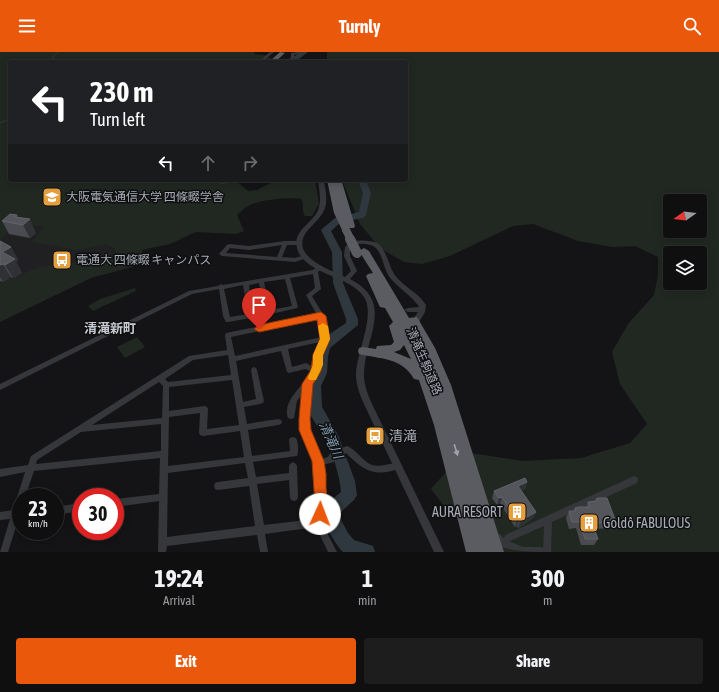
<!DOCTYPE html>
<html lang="en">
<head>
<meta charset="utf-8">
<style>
  :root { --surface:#0f0f10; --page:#1d1d1e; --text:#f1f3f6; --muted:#9b9c9f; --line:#2f2f30; --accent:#ea580c }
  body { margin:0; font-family:"Asap Condensed","Noto Sans JP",sans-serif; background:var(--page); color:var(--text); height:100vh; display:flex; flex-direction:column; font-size:15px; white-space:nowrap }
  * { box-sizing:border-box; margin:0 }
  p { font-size:13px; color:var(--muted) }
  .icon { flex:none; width:22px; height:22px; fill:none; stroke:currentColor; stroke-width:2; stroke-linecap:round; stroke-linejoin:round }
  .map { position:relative; height:500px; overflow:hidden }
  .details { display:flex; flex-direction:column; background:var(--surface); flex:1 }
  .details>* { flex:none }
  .top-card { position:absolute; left:8px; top:8px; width:400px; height:122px; border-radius:4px; box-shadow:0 2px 10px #0003,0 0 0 1px var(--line); background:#202124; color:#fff; overflow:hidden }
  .needle { width:26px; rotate:256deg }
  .buttons { position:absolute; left:663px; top:142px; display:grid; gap:8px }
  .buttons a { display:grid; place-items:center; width:44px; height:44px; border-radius:4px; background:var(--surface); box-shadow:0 2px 10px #0003,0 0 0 1px var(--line); font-size:20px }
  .speed { position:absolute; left:12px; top:436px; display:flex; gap:8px; font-size:20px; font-weight:700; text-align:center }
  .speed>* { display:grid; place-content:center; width:52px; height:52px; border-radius:50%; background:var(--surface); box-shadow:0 2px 10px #0003,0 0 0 1px var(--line); line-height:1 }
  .speed small { font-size:10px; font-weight:400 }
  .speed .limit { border:6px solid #d22; background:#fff; color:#111 }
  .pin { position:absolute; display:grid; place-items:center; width:34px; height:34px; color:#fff; margin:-41px -17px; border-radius:50% 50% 50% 0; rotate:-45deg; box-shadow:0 0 4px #0007 }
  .pin .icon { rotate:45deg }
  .me { position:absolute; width:44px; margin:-22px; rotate:2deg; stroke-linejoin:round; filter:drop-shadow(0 0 3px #0008) }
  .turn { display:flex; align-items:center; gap:14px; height:84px; padding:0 16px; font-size:18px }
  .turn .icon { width:52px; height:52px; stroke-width:2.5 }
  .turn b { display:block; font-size:28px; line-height:34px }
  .lanes { display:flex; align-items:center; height:38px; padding:0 16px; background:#0003; justify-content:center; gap:20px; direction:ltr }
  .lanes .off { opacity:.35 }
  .eta { display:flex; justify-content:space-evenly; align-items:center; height:68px; text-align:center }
  .eta b { font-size:24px; font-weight:700; line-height:28px }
  .button { display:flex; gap:8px; margin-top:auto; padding:8px 16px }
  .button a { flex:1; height:46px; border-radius:4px; background:var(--accent); color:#fff; font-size:16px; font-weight:700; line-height:46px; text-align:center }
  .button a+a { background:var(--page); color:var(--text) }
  header { display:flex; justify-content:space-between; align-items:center; height:52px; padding:0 16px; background:var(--accent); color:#fff; font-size:18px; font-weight:700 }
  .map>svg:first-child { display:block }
  .built { fill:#202023 }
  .green { fill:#212821; fill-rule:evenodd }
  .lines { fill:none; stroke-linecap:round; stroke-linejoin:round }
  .stream { stroke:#2e383e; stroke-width:1 }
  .river { fill:#2e383e; fill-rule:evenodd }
  .minor { fill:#35373a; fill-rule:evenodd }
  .tertiary { fill:#35373a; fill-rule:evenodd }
  .trunk { fill:#5a5c62; fill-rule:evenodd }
  .trunk-bridge-far1 { stroke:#5a5c62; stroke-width:8 }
  .trunk-bridge { stroke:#5a5c62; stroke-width:10 }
  .wall { fill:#4a4b51 }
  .shaded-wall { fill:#303135 }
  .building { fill:#54565b; stroke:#616369 }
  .oneway { fill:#9fa4ad }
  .route { fill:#ea580c; stroke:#983908 }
  .slow { fill:#f59e0b }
  .labels { text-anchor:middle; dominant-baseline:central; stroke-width:3; stroke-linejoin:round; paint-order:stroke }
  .poi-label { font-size:12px; fill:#a7acb5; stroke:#0f0f11; text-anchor:start }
  .street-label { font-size:12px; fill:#a7acb5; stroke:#0f0f11 }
  .neighbourhood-label { font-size:13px; font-weight:bold; fill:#c7cbd1; stroke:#0f0f11 }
  .water-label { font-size:13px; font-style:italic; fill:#809cae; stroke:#0f0f11 }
  .near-poi-label { font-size:14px; fill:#a7acb5; stroke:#0f0f11; text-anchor:start }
</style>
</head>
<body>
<header><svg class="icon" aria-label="menu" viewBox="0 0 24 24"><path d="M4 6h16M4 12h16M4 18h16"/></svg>Turnly<svg class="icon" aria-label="search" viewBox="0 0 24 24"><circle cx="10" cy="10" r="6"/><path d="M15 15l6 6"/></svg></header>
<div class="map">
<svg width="719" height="500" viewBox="0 0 719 500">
  <rect width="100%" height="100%" fill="#141416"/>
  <!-- built -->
  <path class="built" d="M0 77 10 128 123 191 121 204 0 232Z"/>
  <!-- green -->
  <path class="green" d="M0 0H254L255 2 264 3 271 6 270 10H10V128H235L248 139 257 138 277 128H315L319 152 312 164H305C301 159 305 153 301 147 290 145 260 148 250 153 245 155 241 160 237 163L244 179 236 182 196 180 170 192 142 198 143 212 91 226 0 270V228L13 226 37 216 116 204 115 196 107 192 77 198 32 190 44 174C21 172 17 171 0 188Z
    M327 0H719V500H497L445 455 431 437 463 400 523 409 581 406 630 391 647 372 620 332 612 300 628 272 654 243 658 223V205L635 194 612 195 578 189 533 172 513 174 450 204 422 212 404 210 380 196 360 172 342 128H406V10H327ZM670 149H700V179H670ZM670 201H700V231H670Z
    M135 236 136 239 93 259 88 254 100 247Z
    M137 285 145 295 125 306 117 295Z"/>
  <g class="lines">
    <!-- stream -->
    <path class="stream" d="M54 10 53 4 58 0
      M0 71 10 67"/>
    <!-- river -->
    <path class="river" d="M300 0H308L295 10H288Z
      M358 128H366L371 141 366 163 363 166 341 170 331 179 342 200 343 231 358 267V273L330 296 328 305 327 321 321 334 322 355 338 383 355 429 357 443 354 448 341 460 340 466 348 481 354 488 373 494 375 500H343C333 489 318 465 329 451 332 447 337 443 341 440 340 424 332 399 324 384 319 375 310 366 308 355 307 349 307 339 309 333 310 328 314 324 315 319 320 288 319 289 346 271V267L333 231 332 200 321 178 335 166 359 160 363 141Z"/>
    <!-- minor -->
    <path class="minor" d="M298 0H305L294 3 295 5 290 10H286L291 5V1Z
      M212 128H218L222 130 234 128H248L246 129 221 132Z
      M285 189H300L303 191 300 193H287L282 205 295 206 305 203 308 205 307 206 295 210 222 204 219 202 227 193 229 192 249 194ZM282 193 277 205 226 201 230 196 249 198Z
      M319 214 322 216 318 220 321 237 312 244 324 264 328 287 321 303 319 319 310 332 309 378 311 387 321 407 328 405 331 400 347 394C357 398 362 409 372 413 382 416 392 409 401 412L402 414 401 416C375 426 364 419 346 401L337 404 334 410 323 413 326 453 322 471 337 500H328L316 475 265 482 268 500H260L257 483 167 494 166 500H158L159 449 115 455V447L159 442 160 406 34 419 25 445H21V459L8 500H0L10 467 0 468V460L13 458 25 420 0 425V417L28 413 31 404 189 304 227 298 225 283 226 281 317 263 306 243 315 236 313 222 290 226 298 255 297 256 267 263H265L259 231 249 233 254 264 251 266 228 270H226L223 264 219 237 192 242 0 338V332L189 239 218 234 221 232 223 233 313 218 317 215ZM285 227 292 254 270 258 264 230ZM243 233 248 262 230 265 224 237ZM318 267 322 285 235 304 231 285ZM320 290 315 303 313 315 306 311 292 315 288 297ZM281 299 287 320 289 321 305 317 312 320C309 323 307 327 304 330 296 340 283 352 288 366L291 367 294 366 297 349 303 341 301 378 303 387 314 409 316 422V437L318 453 315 467 264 473 257 432 289 428 290 445 291 448 294 449 297 448 298 445 297 414 296 412 293 410 290 412 289 414V421L256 425 253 410 297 404C299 400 298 390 296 386L293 385 290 386 289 388 290 399 252 404 248 378 278 373 281 372 282 370 281 368 278 367 247 372 244 355 260 352 263 351 264 349 257 318 256 316 254 315 252 316 251 318 256 347 243 350 236 309ZM228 303 231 323 168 330 165 327 193 308ZM232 328 239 373 207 377 208 357 207 355 204 354 169 359V335ZM159 330 163 334 162 366 92 373ZM200 361 199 381 200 383 203 384 240 379 244 405 168 414 169 365ZM161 372V399L36 412 37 408 81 380ZM245 411 248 426 218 430 215 431 214 434 215 437 218 438 249 434 255 474 167 485 168 421Z
      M634 424 637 425 638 428 637 431 552 470 551 500H543L544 474 508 490 505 489 504 486 505 483Z
      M81 451V459L55 463V455Z"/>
    <!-- tertiary -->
    <path class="tertiary" d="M270 0H274L262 10H258Z
      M318 128H324C325 137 328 147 325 156 322 165 314 171 308 178 287 203 328 217 345 225L351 219 344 204 345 195C354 186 367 188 378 191 387 200 388 211 394 222 402 234 418 240 426 253L425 260 418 272H412L411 270 418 260H408L404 258 408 256 419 255 418 253C410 243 399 236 391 227 380 214 385 193 365 192 359 191 355 193 350 197V204L357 219 350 227C396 251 364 285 364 323 364 333 368 343 372 352L444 500H434L364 352C360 343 356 333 356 323 356 302 376 263 364 245 350 223 304 223 297 196 292 179 313 171 318 158 322 149 319 138 318 128Z
      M496 481 500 482 506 488 523 495H540L544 496 545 500C528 500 499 500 491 486L492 482Z"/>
    <!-- trunk -->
    <path class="trunk" d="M280 0 285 1 275 10H269Z
      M327 128H339L342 130 355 174 354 176H349V180H343L334 161Z
      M364 196 369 199 409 266 417 265 435 296 451 333 504 500H466L434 373 419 328 414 327C403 307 384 307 363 303L359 302 358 299 359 296 363 295 376 297 377 294 391 293 394 290 389 274 393 270 385 256 380 255 379 253 366 224 368 222 373 221 359 199ZM404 293 411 307 394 300 400 298Z"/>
    <!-- trunk-bridge-far1 -->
    <path class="trunk-bridge-far1" d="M346 178 351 188"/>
    <!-- trunk-bridge -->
    <path class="trunk-bridge" d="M350 187 357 201"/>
  </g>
  <!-- wall -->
  <path class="wall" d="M17 163 18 165 36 181 30 186 9 182 2 169Z
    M0 189 11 195 18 208 16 210 22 221 13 226 11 225 3 230 1 229H0Z
    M527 430 525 437 521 438 536 460 533 466 518 476 517 474 515 475 500 451 497 453 492 446 494 439Z
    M596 447 616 470 612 476 594 477 598 487 594 493H581L576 476 569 477 566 466 569 459H573L575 456 586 455 588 450 595 449Z"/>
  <!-- shaded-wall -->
  <path class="shaded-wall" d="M30 167 36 181 30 186 23 173Z
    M11 195 18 208 16 210 22 221 13 226 5 213 2 200Z
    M3 212 11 225 3 230 0 225V213Z
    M527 430 525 437 516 441 518 434Z
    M502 445 500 451 497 453 499 446Z
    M536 460 533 466 518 476 520 469Z
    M519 468 517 474 515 475 517 469Z"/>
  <!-- building -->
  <path class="building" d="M10 162 17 163 15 165 30 167 23 173 2 169Z
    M0 189 11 195 2 200 15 207 5 213 3 212 0 213Z
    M525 426 527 430 518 434 536 460 520 469 519 468 517 469 502 445 499 446 494 439Z
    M598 446H607L616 470 592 471 598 487H585L580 470H572L569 459H576L575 456 578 455H590L588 450 597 449 596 447Z"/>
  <!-- one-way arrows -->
  <defs><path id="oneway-solid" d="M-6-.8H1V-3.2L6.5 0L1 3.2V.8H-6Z"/></defs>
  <use class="oneway" href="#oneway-solid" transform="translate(456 398) rotate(73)"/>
  <!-- route -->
  <path class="route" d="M321 260 326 264 330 287 323 303 321 319 313 332 310 367 311 378 324 409 326 422V436L328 453 324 466 320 468 315 466 313 462 315 453 312 409 299 378V367L302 332 311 318 313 303 320 287 317 268 259 280 254 277 259 273Z"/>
  <!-- slow -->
  <path class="slow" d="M323 271 328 274 330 287 323 303V313L316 328H309L308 325 313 313V303L320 287 318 274Z"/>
  <!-- icons -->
  <defs>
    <g id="university-square" transform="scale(1)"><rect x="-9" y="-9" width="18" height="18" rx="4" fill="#e59f3d" stroke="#0f0f11"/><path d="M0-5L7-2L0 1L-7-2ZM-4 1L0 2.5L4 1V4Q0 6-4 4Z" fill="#fff"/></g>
    <g id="bus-square" transform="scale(1)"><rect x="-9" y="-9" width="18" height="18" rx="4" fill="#e59f3d" stroke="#0f0f11"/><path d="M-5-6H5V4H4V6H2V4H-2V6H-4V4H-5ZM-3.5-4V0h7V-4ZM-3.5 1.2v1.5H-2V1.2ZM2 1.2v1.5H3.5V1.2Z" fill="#fff"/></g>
    <g id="building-square" transform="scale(1)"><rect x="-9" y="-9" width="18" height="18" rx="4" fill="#e59f3d" stroke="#0f0f11"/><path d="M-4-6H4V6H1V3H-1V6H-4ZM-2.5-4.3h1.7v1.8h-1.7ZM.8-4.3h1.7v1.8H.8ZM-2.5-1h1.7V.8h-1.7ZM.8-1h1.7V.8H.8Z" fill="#fff"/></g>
  </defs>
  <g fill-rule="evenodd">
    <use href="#university-square" x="52" y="145"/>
    <use href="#bus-square" x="62" y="208"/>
    <use href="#bus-square" x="375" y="384"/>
    <use href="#building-square" x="517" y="460"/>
    <use href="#building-square" x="589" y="471"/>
  </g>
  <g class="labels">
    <!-- poi labels -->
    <g class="poi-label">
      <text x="66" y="145">大阪電気通信大学 四條畷学舎</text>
      <text x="76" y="208">電通大 四條畷 キャンパス</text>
    </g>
    <!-- street labels -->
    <g class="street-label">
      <text transform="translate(424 309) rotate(67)">清滝生駒道路</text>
    </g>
    <!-- neighbourhood labels -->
    <g class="neighbourhood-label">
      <text x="110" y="276">清滝新町</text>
    </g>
    <!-- water labels -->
    <g class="water-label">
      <text transform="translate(331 388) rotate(66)">清滝川</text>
    </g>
    <!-- near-poi labels -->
    <g class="near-poi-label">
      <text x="389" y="384">清滝</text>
      <text x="503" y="460" text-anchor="end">AURA RESORT</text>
      <text x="603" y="471">Goldô FABULOUS</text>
    </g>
  </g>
</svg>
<div class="buttons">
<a><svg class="needle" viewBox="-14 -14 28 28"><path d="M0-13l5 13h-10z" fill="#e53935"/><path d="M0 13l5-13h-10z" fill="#9b9c9f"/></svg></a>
<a><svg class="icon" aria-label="layers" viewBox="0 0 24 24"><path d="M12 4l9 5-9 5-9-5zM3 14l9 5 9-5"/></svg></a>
</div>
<div class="speed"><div>23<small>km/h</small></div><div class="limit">30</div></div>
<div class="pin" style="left:259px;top:277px;background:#d93025"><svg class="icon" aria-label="arrive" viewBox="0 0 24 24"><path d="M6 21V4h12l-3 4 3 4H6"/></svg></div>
<svg class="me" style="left:320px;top:462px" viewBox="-20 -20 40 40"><circle r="19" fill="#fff"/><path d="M0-13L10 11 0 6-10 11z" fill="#ea580c"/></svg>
<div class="top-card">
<div class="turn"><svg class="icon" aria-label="left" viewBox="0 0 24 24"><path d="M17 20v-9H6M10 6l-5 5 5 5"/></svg><div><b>230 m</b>Turn left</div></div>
<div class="lanes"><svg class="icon" aria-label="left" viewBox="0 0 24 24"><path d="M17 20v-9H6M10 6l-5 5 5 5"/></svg><svg class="icon off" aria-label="ahead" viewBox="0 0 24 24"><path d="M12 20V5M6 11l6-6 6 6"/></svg><svg class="icon off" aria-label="right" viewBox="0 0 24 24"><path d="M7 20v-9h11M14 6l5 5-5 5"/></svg></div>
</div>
</div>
<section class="details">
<div class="eta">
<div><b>19:24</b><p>Arrival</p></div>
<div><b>1</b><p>min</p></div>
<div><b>300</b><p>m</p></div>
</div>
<div class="button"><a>Exit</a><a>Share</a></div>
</section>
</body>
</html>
